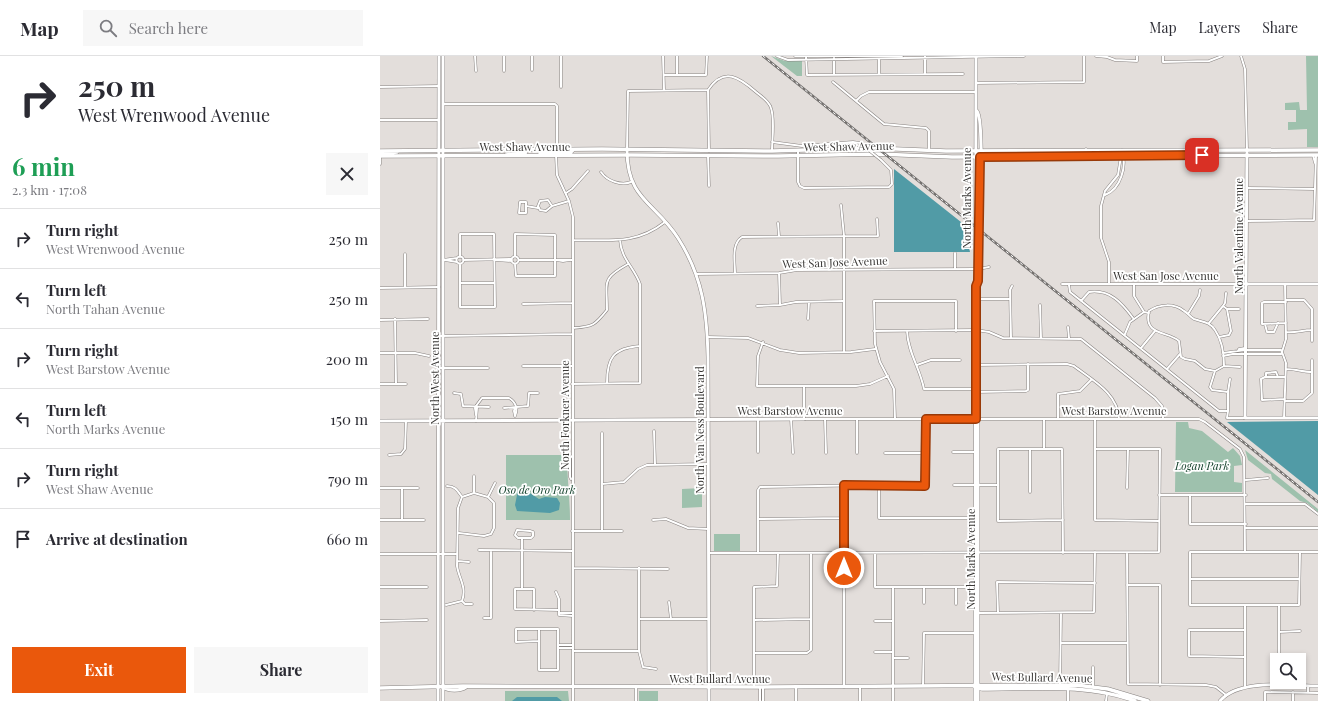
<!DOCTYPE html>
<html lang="en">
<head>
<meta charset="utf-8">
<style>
  :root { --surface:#fff; --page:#f7f7f7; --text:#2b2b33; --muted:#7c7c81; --line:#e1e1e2; --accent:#ea580c }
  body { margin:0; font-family:"Playfair Display",serif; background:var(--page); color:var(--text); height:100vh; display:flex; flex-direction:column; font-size:15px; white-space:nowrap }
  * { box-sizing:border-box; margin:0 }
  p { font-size:13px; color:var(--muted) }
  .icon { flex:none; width:22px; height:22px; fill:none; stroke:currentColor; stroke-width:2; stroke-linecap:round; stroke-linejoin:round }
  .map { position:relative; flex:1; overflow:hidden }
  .drawer { display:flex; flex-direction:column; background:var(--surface); width:380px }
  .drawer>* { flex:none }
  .banner { background:#fff; color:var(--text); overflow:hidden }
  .tools { position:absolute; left:890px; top:597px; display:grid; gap:8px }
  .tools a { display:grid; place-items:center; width:36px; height:36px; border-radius:0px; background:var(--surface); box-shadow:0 2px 6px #0003; font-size:20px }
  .pin { position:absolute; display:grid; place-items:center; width:34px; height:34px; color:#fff; margin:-17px; border-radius:8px; box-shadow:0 2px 6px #0006 }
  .me { position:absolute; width:44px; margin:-22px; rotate:0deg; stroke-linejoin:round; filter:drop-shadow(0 0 3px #0008) }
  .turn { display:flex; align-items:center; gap:14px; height:84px; padding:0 12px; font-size:18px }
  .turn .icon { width:52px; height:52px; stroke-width:2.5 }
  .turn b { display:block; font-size:28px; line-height:34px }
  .round { display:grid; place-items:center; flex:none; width:42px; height:42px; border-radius:0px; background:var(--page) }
  .overview { display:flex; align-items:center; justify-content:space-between; height:68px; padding:0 12px }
  h1 { font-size:24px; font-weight:700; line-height:30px; color:#1e9e55 }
  .primary-button { display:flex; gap:8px; margin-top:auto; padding:8px 12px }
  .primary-button a { flex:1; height:46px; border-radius:0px; background:var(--accent); color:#fff; font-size:16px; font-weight:700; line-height:46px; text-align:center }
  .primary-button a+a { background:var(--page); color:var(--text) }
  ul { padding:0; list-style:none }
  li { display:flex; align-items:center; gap:12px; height:60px; padding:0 12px; border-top:1px solid var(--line) }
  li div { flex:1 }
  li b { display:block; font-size:15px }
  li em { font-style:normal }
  header { display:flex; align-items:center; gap:24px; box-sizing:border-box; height:56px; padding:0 20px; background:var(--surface); border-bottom:1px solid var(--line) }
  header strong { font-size:19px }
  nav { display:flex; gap:22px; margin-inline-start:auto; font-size:14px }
  .search { width:280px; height:36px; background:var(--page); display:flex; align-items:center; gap:10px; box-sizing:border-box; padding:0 14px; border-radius:0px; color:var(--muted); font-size:15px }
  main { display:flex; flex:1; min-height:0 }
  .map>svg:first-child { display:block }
  .green { fill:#9ec1ad }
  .water { fill:#519ba6 }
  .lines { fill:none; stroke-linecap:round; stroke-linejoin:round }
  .street-casing { stroke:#888381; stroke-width:3 }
  .secondary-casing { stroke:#888381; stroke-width:4 }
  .primary-casing { stroke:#888381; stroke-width:4.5 }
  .street { stroke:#fff; stroke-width:2 }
  .secondary { stroke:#fff; stroke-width:3 }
  .primary { stroke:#fff; stroke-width:3.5 }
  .rail-casing { stroke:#74716f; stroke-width:2.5 }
  .rail { stroke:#fff; stroke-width:1; stroke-dasharray:3; stroke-linecap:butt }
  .street-bridge-casing { stroke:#888381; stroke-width:3; stroke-linecap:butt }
  .street-bridge { stroke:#fff; stroke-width:2 }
  .route-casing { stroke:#983908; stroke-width:10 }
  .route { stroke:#ea580c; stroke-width:7 }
  .labels { text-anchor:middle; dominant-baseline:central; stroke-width:3.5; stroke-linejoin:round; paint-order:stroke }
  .street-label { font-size:11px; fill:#393735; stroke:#fff }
  .park-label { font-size:11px; font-style:italic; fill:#13412b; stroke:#fff }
</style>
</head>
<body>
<header>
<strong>Map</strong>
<div class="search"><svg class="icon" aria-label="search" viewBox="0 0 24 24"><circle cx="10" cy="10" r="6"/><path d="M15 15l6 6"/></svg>Search here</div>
<nav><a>Map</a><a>Layers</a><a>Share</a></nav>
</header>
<main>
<section class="drawer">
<div class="banner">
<div class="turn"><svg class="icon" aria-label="right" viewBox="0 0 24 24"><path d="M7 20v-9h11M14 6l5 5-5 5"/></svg><div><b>250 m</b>West Wrenwood Avenue</div></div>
</div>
<div class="overview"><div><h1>6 min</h1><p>2.3 km · 17:08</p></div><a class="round"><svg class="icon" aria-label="close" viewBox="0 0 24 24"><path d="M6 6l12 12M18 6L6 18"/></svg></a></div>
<ul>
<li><svg class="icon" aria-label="right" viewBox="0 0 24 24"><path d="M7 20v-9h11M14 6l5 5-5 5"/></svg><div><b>Turn right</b><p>West Wrenwood Avenue</p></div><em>250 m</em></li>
<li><svg class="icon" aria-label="left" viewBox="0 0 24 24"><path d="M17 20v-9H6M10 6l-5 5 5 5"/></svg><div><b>Turn left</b><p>North Tahan Avenue</p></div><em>250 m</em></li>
<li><svg class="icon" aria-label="right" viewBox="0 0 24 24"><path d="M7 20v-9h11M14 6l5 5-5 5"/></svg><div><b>Turn right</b><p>West Barstow Avenue</p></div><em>200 m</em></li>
<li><svg class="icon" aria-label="left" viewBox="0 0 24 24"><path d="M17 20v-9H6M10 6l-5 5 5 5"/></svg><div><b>Turn left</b><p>North Marks Avenue</p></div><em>150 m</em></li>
<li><svg class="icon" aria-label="right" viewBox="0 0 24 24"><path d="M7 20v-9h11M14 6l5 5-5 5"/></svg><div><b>Turn right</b><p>West Shaw Avenue</p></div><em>790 m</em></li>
<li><svg class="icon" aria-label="arrive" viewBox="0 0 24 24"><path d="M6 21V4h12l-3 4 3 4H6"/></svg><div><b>Arrive at destination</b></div><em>660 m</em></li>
</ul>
<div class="primary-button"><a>Exit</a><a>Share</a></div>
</section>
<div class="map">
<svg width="938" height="645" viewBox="0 0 938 645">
  <rect width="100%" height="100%" fill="#e3dedb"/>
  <!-- green -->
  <path class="green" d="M391 0 405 5H422V20H417Z
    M926 0H938V91H927V73L908 74V66H916V54H905V47L919 46 920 54H927Z
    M796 366H808L809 372 822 375 848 396 853 392 860 400 862 409 854 410V426L862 427V436H795Z
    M865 394 938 453V456L927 447 920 445 892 423 891 418 885 417 868 404Z
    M126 399H187C187 422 190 442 190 464H126Z
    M322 432V451L302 452V433Z
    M334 478H360V495H334Z
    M125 635H188L189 645H125Z
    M278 635V645H259V635Z"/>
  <!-- water -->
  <path class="water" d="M514 113 586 170 585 172 590 196H514Z
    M938 365V439L847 366Z
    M142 432 159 443 165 441 177 442 180 447 179 454 170 457 137 455 135 449 138 434Z
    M137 641H177L182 645H132Z"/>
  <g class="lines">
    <!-- street casing -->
    <g class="street-casing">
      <path id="street" d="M95 0 96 15
        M124 0V15
        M181 0V31
        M283 0 284 33
        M397 0 408 4 644 0
        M415 0H522
        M426 0 427 19 583 18
        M545 0V18
        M716 0 727 1 735 4 757 5V0
        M783 0V6L829 5 842 0
        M861 0 865 13 867 94
        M454 2V19
        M499 3V18
        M152 14V0
        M284 19H326L327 0
        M297 19V0
        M453 26 504 68 546 72 549 75V93
        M596 27 704 26V0
        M0 31 59 30
        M328 34C344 10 360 22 376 36 382 41 389 45 391 52 395 64 392 82 392 95
        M328 34 329 95
        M476 45 481 40 489 36H595
        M63 48H175L177 50V94
        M0 64H59
        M392 86 422 90 473 86 480 87
        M247 93 248 35 328 34
        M418 95V126L420 130 424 132 509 131 512 128 511 114 501 104
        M176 99 177 119 189 145 193 161V645
        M933 99 935 107
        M328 100 329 130
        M0 108V100
        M221 116C227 125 241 130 251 126
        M867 132 934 133
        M186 137 192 133 208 115
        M725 139C741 133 747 110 742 95
        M461 149 464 180V296
        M146 150V146H140L139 157H146V150L158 152
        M172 150 168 144 160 145 158 150 160 154 166 155 172 150 189 145
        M867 165 934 164 936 99
        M398 167 399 180
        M193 184C229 184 256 189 285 166
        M575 197V213
        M131.5 204a3.5 3.5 0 1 1 7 0a3.5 3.5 0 1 1-7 0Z
        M76.5 204a3.5 3.5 0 1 1 7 0a3.5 3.5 0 1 1-7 0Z
        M80 201V178H114L115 251H80V208
        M63 204 77 202
        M65 204 77 206
        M83 204 132 203
        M116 204 132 205
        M139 204H193
        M176 204 183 205 190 204
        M135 208 136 220H175V179L135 178V200
        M598 213 609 211
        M355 217C355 206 351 188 362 181L498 180 497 163
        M399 217 400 249
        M316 218 399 217 417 214 595 213
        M80 227H114
        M682 228H866
        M729 228V206L721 182V150L725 135 738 119 742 94
        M754 228V240L764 256 769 257
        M689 229 690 236 839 355H848V336L832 334 830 331 835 315 844 310C844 299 842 284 835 274 830 266 823 266 814 263 810 261 808 257 804 255 794 247 779 248 769 255 763 280 788 275 799 285L801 301 805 303 815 305 825 313 835 315
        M25 231V198
        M0 232 59 231
        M596 243H630
        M906 244H924L932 253V285
        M701 245 709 236C730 233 742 247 753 262
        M143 248 193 247
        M660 249 661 282
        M377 250 400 249 416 246 463 245
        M843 250 845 247 846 237
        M847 253H859
        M808 258 819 240 820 234
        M15 263 16 328
        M428 263 429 246
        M0 264 48 263
        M829 267 843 250 847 253 851 275 849 279 839 281
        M906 267 882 268V247L884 246H906
        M885 268 887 276H894L898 267
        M688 271 689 282
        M193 272C213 271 215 269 227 254 227 225 221 223 248 208
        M494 275 596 274 609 276 623 282 701 283 775 342 782 350 783 362
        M527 275C528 297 540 312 544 333H596
        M906 276C916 277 922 274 932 274
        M745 278 750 266 764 256
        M59 280 193 278
        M328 281 368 282 400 294 419 297 471 296 495 293
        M631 282 630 234 632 230
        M383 286 378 300 377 330H476L490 328 508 320
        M761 292 775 275
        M858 295 859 293 865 292
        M0 297H35L49 300
        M843 297 865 294H901L902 296 901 298H853L843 300
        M537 309 551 304H580
        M596 309 687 308 694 310C712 324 738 337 739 363
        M143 310H192
        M844 310 860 311
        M59 312H108
        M787 313 800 298
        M906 313C916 313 922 316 932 316
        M886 321V317L896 316 898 321
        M227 327C227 302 233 292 260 290
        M0 328H26
        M192 328 260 327V228C254 211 241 203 240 184
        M424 330V363H819L825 366 860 393 864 401 865 496
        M596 336 646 335 648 334V308
        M848 336 850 323
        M74 337 81 338 83 350 109 351
        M905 343 882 344 881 323 885 321H905
        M905 345H923L932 337V304
        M96 350 102 342H129C136 346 138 353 135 360L134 355 135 351
        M124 352 148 350 149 337H158
        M848 355 847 362H865
        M904 362 906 307 902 296 906 283 905 228
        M411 363 413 397
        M445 363 446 397
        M477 363V397
        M515 363 514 333 500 306 495 288 494 245H576V275
        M678 363V338L700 335 711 324
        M715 363V464L779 465
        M96 365 97 352 96 350 95 352 96 359
        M274 375 275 408
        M664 393V363
        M378 396V363
        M573 396H594
        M505 397H545
        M9 399 21 398 25 393 26 365
        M94 420V437
        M191 423 190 421V402L192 400
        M866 424 888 422
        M222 428 244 426 258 413 267 409 328 408
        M499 429V462H594
        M574 429H618
        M67 430C75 430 77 434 82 441
        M0 432H38
        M22 432V464
        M747 432 748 393
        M650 436V393
        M779 439H866
        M810 439V468H866
        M866 448H925L938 458
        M378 463 464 462
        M0 464H44
        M273 464 286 463 308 472 328 473
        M866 472H938
        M137 474 150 475 153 476V480L151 482H138L135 479Z
        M192 475H242
        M222 475V377
        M79 477 104 480 111 478 114 472V447L108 441 115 427
        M99 494 192 495
        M920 496 919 549H810V496H938
        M329 497 779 496 780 393H715
        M378 497V434L380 431 495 429 515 431 545 430 546 363
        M495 497V531H595
        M683 497 682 393H618V465L683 464
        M747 497 748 628 826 629 836 631 846 639
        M0 498H77
        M78 505 89 506
        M193 512 288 513
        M259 512V595L263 611 276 613
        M810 523H919
        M747 529H780V629
        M0 531H47
        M513 531V645
        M544 531V547
        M576 531V548
        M142 533V482
        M176 536 179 543V554
        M82 545C87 531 79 523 77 510L78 452 82 441 94 437 108 441
        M289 546 291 563
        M66 549 82 545 85 548H92
        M154 554V533H135V553L179 554V559L193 560
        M179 557H193
        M599 557 714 556 715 496
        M618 557 617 526 715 527
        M104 562H111V496
        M260 563H328
        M375 564 431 563
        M0 565 47 564
        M495 565H513
        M159 573H178V614H159Z
        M899 576 920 575
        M159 585 136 586V573H159
        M681 587H747
        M178 589H193
        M178 592H193
        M193 595H259
        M495 596H513
        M374 597H427L431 594V497
        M864 601 809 600V574H865
        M899 601 919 602
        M513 602H528
        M899 604V549
        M543 629 544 577H594
        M680 629 681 557
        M713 630V611
        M865 630V549
        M928 630V637
        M256 631V645
        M374 631V531L397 530 398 497
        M380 631V645
        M464 631V429
        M480 631V645
        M383 645V631
        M416 645V631
        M688 645V633
        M726 645 727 638
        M885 645V636L938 637
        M913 645V636"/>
    </g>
    <!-- secondary casing -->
    <g class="secondary-casing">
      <path id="secondary" d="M247 94C247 144 275 146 298 182 323 221 327 257 328 301L329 645
        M867 94 865 362H938
        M596 134 598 156
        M866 228H938
        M596 230 598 225C598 203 606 65 597 55
        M596 363 598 366V645
        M0 365 424 363
        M58 645 59 0
        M63 645V0
        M595 645 596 0
        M840 645C859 622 910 630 938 630"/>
    </g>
    <!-- primary casing -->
    <g class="primary-casing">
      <path id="primary" d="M0 95 222 93 392 95 492 92 566 95 938 94
        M160 97H173L177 94
        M0 98 17 96
        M643 98 677 97 680 95
        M782 98 806 97 809 94
        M126 99 145 97 147 94
        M176 99 179 97H190L193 94
        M679 99 682 97H703L706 94
        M0 100 251 99 398 100 498 98 572 101 938 99
        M594 630 602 633C653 633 707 627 755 645
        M63 631C68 635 81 635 86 631
        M0 632 83 630 383 631 696 629 728 633 768 645"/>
    </g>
    <!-- street -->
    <use href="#street" class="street"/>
    <!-- secondary -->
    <use href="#secondary" class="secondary"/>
    <!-- primary -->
    <use href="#primary" class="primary"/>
    <!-- rail casing -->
    <g class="rail-casing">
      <path id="rail" d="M383 0 938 446"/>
    </g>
    <!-- rail -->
    <use href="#rail" class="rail"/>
    <!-- street-bridge casing -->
    <g class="street-bridge-casing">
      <path id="street-bridge" d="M480 87 501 104"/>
    </g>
    <!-- street-bridge -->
    <use href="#street-bridge" class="street-bridge"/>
  </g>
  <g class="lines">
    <!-- route casing -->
    <g class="route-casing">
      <path id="route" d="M464 512V429L545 430 546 363H596V230L598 225 600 101 822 99"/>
    </g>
    <!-- route -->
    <use href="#route" class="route"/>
  </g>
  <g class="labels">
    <!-- street labels -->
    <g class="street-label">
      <text x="145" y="90">West Shaw Avenue</text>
      <text transform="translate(469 90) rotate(-1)">West Shaw Avenue</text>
      <text transform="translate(586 142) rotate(-90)">North Marks Avenue</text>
      <text transform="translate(858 180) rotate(-90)">North Valentine Avenue</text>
      <text transform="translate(455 206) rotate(-2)">West San Jose Avenue</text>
      <text x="786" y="219">West San Jose Avenue</text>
      <text transform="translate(54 322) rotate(-90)">North West Avenue</text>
      <text x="410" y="354">West Barstow Avenue</text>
      <text x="734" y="354">West Barstow Avenue</text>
      <text transform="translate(184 359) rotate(-90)">North Forkner Avenue</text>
      <text transform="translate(319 374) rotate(-90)">North Van Ness Boulevard</text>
      <text transform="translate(590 503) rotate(-90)">North Marks Avenue</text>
      <text transform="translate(662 621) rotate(1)">West Bullard Avenue</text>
      <text x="340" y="622">West Bullard Avenue</text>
    </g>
    <!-- park labels -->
    <g class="park-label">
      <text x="822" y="409">Logan Park</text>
      <text x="157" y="433">Oso de Oro Park</text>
    </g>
  </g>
</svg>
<div class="tools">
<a><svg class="icon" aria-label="search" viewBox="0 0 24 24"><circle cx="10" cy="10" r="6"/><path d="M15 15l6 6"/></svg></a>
</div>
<div class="pin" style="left:822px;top:99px;background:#d93025"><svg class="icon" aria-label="arrive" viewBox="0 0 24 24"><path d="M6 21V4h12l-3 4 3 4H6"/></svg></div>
<svg class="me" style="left:464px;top:512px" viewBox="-20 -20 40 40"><circle r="17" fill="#ea580c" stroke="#fff" stroke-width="3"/><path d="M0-11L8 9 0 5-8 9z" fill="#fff"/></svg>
</div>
</main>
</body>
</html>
